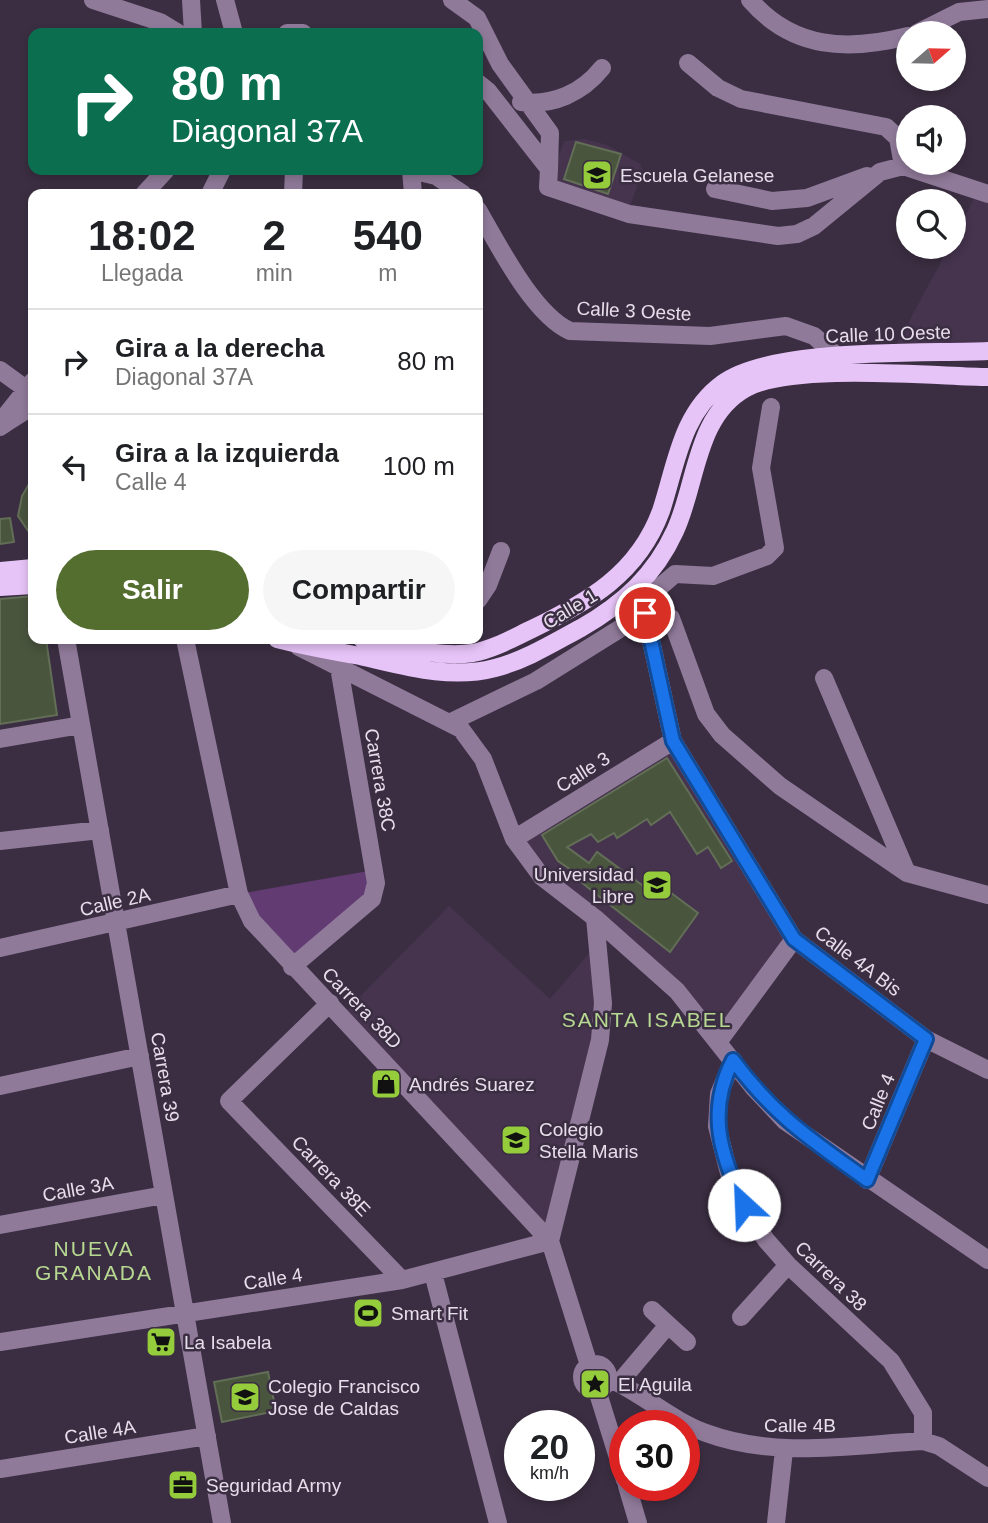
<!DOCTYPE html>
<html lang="es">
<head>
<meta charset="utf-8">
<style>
  :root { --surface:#fff; --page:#f6f6f6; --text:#202124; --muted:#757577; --line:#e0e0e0; --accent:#546e2f }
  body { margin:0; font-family:Arial,sans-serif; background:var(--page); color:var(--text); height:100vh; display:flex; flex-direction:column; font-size:26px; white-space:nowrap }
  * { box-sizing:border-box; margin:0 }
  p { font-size:23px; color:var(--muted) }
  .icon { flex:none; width:38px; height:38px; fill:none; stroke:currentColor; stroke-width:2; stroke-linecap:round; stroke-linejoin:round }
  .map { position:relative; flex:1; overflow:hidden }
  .sheet { position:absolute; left:28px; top:189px; width:455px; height:455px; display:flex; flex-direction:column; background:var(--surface); border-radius:14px; box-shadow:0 4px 10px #0003 }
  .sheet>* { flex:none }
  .banner { position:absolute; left:28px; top:28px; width:455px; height:147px; border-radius:14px; box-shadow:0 4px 10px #0003; background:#0b6e4f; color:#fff; overflow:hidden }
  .needle { width:46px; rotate:70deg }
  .tools { position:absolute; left:896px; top:21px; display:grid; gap:14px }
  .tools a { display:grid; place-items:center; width:70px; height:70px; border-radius:50%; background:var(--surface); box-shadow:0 4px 10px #0003; font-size:35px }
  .speed { position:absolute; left:504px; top:1410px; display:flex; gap:14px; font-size:35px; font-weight:700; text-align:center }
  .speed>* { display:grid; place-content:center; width:91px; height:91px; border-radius:50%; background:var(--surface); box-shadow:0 4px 10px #0003; line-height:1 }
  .speed small { font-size:18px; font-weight:400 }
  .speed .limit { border:10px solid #d22; background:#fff; color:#111 }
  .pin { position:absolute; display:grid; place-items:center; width:60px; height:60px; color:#fff; margin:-30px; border:4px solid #fff; border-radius:50%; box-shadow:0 2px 7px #0007 }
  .me { position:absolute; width:77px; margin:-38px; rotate:335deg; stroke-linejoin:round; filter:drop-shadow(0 0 5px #0008) }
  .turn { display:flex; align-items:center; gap:24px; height:147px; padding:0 28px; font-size:32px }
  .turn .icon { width:91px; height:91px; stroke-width:2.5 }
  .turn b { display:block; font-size:49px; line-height:60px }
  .eta { display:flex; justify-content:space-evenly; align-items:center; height:119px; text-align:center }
  .eta b { font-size:42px; font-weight:800; line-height:49px }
  .button { display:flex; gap:14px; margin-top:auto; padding:14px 28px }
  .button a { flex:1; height:80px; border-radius:42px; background:var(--accent); color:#fff; font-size:28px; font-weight:800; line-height:80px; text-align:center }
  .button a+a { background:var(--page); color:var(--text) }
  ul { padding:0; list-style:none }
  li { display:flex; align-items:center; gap:21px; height:105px; padding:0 28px; border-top:2px solid var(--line) }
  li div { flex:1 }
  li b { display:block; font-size:26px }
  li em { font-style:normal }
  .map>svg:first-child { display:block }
  .built { fill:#46344e }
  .green { fill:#623b73 }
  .building { fill:#4a553e; stroke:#626e56; stroke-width:2 }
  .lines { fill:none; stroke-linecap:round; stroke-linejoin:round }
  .minor { stroke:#907a9a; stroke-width:18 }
  .major { stroke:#e7c4f8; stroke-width:18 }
  .route-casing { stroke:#114b97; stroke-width:18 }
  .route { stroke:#1a73e8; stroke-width:12 }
  .labels { text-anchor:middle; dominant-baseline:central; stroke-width:5; stroke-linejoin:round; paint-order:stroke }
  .poi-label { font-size:19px; fill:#e7deeb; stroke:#3b2e42; text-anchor:start }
  .street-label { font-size:19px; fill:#e7deeb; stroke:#3b2e42 }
  .neighbourhood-label { font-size:21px; letter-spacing:2px; fill:#b7d891; stroke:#3b2e42 }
</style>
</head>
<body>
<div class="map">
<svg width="988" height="1523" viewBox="0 0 988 1523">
  <rect width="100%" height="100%" fill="#3b2e42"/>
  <!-- built -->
  <path class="built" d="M584 139 607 145 640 164 643 171 630 206 551 179 564 141Z
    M978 191 988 194V351L891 355 949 247H954V238Z
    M673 741 794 939 719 1041 542 877 521 835Z
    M449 906 550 999 596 945 603 1003 550 1241 342 1015Z"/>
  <!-- green -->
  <path class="green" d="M374 870 376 883 292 967 239 894Z"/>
  <!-- building -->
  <path class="building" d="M576 142 621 154 608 194 564 179Z
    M33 477V538L18 516 22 496Z
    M10 518 14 542 0 544V519Z
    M33 596V639H46L57 715 0 724V599Z
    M667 758 732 861 721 868 708 847 697 854 670 812 651 825 647 819 617 838 614 833 598 842 591 834 567 847 589 863 597 852 657 896 663 887 698 913 670 952 577 879 580 876 558 861 542 835Z
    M268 1372 276 1411 222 1422 214 1382Z"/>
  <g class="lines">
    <!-- minor -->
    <path class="minor" d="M93 0 160 22 178 33
      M191 0 193 33
      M225 0 234 33
      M452 0 477 18 500 64 550 133 549 169
      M750 0C793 50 849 51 908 36
      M287 33H303
      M917 33 959 12 988 9
      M688 63 718 88 741 99 886 127 898 138 903 166
      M478 83 488 91 549 169 548 187 629 214 778 236 797 234 814 226 880 172 903 166 988 194
      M521 102C553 106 582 93 602 68
      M411 170 436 176 463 194
      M411 170 413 194
      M715 189 772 201 807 198 867 176
      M144 194 166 170
      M210 194 222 170
      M293 194 294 170
      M478 210C499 246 533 314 570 331L710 336 786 326 814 336 838 357
      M0 370 26 389
      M6 423 33 406
      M0 427 6 423 7 414 33 381
      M478 600 488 585 501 551
      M645 613 673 741 794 939 926 1039 988 1070
      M671 618 706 714 722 735 780 786 907 873 988 895
      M66 639 222 1523
      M185 639 239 894 252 921 550 1241 589 1365
      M299 647 461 729 483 759 514 839 542 877 595 918 677 991 753 1087 785 1121 988 1260
      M824 678 907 873
      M451 722 536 681 645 613 661 586 675 574 713 576 767 556 775 548 761 468 771 407
      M0 739 81 725
      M514 839 673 741
      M0 841 100 830
      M0 948 239 894
      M292 967 372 899 376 883 339 667
      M330 1003 229 1101 402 1280
      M719 1041 794 939
      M733 1060 719 1094 717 1126 729 1173 744 1205 766 1240 788 1265 891 1361 923 1413V1441
      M0 1086 140 1056
      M867 1180 926 1039
      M0 1225 164 1195
      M550 1241 600 1040 603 1003 595 918
      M433 1273 498 1523
      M652 1310 687 1342
      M741 1317 788 1265
      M0 1342 402 1280 550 1241
      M582 1377a13 13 0 1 1 26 0a13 13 0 1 1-26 0Z
      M608 1378C642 1393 672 1421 706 1433 777 1459 850 1445 923 1441L939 1446 988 1478
      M619 1383 668 1325
      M597 1390 625 1480
      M0 1469 207 1436
      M627 1486 638 1523
      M776 1523 784 1450"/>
    <!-- major -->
    <path class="major" d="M0 571 33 568
      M0 587 33 585
      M277 639C304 646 332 651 360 656 404 666 450 680 495 668 526 660 553 643 581 628 623 604 655 575 675 531 697 484 695 416 746 388 793 363 931 376 988 377
      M362 639C398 646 437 658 473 653 494 649 513 638 532 629 588 602 638 574 661 511 676 466 681 414 722 384 770 347 924 354 988 351"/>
  </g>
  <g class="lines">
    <!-- route casing -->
    <g class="route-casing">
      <path id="route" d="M645 613 673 741 794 939 926 1039 867 1180C812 1140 775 1117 733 1060 706 1112 721 1156 744 1205"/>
    </g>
    <!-- route -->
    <use href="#route" class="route"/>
  </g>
  <!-- icons -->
  <defs>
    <g id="school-square" transform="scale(1.575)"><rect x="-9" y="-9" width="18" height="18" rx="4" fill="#94cc3c" stroke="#3b2e42"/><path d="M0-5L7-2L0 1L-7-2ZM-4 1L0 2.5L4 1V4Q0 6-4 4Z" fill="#111"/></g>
    <g id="university-square" transform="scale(1.575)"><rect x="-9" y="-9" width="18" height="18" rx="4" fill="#94cc3c" stroke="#3b2e42"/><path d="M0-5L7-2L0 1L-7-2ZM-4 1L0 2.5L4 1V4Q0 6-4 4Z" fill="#111"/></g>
    <g id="shop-square" transform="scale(1.575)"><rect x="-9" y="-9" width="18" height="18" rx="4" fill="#94cc3c" stroke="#3b2e42"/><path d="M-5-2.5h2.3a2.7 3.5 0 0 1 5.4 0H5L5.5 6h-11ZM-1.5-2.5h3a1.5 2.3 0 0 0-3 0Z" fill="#111"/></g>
    <g id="stadium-square" transform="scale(1.575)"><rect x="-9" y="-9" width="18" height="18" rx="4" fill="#94cc3c" stroke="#3b2e42"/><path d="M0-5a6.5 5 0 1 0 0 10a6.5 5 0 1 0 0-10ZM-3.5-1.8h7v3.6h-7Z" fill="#111"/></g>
    <g id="supermarket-square" transform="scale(1.575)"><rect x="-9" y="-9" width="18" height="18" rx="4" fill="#94cc3c" stroke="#3b2e42"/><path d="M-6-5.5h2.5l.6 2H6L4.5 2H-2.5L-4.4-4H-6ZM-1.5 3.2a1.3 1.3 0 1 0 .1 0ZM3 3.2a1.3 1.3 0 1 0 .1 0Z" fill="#111"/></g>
    <g id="sight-square" transform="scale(1.575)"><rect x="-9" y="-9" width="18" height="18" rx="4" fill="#94cc3c" stroke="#3b2e42"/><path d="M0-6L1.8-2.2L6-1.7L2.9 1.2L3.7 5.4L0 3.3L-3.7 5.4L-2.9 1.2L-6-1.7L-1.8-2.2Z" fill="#111"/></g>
    <g id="office-square" transform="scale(1.575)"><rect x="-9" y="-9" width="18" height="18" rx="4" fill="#94cc3c" stroke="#3b2e42"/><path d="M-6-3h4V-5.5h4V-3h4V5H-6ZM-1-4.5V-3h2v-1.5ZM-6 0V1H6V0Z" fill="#111"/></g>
  </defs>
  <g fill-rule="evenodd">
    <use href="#school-square" x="597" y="175"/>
    <use href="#university-square" x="657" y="885"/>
    <use href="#shop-square" x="386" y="1084"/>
    <use href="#school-square" x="516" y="1140"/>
    <use href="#stadium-square" x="368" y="1313"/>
    <use href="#supermarket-square" x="161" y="1342"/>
    <use href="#sight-square" x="595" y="1384"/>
    <use href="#school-square" x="245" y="1397"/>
    <use href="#office-square" x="183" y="1485"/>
  </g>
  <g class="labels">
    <!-- poi labels -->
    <g class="poi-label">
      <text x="620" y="175">Escuela Gelanese</text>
      <text x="634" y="874" text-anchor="end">Universidad<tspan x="634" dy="22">Libre</tspan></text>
      <text x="409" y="1084">Andrés Suarez</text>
      <text x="539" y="1129">Colegio<tspan x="539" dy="22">Stella Maris</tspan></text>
      <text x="391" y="1313">Smart Fit</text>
      <text x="184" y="1342">La Isabela</text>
      <text x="618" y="1384">El Aguila</text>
      <text x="268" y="1386">Colegio Francisco<tspan x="268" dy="22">Jose de Caldas</tspan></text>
      <text x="206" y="1485">Seguridad Army</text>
    </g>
    <!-- street labels -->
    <g class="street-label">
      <text transform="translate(634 311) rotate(3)">Calle 3 Oeste</text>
      <text transform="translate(888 334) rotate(-2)">Calle 10 Oeste</text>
      <text transform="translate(570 609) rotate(-31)">Calle 1</text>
      <text transform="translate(583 772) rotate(-32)">Calle 3</text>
      <text transform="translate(380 780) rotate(80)">Carrera 38C</text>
      <text transform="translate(115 902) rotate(-13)">Calle 2A</text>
      <text transform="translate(858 961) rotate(37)">Calle 4A Bis</text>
      <text transform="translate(362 1008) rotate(46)">Carrera 38D</text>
      <text transform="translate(165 1077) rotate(80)">Carrera 39</text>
      <text transform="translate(878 1102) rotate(-68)">Calle 4</text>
      <text transform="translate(331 1176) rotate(46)">Carrera 38E</text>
      <text transform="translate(78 1189) rotate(-10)">Calle 3A</text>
      <text transform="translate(831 1276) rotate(44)">Carrera 38</text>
      <text transform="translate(273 1279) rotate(-9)">Calle 4</text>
      <text x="800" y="1425">Calle 4B</text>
      <text transform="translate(100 1432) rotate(-9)">Calle 4A</text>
    </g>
    <!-- neighbourhood labels -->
    <g class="neighbourhood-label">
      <text x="647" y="1019">SANTA ISABEL</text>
      <text x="94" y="1248">NUEVA<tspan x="94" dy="24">GRANADA</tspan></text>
    </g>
  </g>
</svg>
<div class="tools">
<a><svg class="needle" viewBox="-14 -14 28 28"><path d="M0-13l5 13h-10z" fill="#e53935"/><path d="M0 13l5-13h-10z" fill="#757577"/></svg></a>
<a><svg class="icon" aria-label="sound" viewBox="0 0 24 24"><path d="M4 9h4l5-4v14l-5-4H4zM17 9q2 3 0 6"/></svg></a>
<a><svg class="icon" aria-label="search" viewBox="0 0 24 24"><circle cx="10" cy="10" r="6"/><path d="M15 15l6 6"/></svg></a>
</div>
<div class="speed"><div>20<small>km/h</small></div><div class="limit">30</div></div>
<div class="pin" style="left:645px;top:613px;background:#d93025"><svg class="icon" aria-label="arrive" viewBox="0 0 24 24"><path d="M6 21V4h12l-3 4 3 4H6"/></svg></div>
<svg class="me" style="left:744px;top:1205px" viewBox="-20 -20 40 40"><circle r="19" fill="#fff"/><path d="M0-13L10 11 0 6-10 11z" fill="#1a73e8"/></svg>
<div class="banner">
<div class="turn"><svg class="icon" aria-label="right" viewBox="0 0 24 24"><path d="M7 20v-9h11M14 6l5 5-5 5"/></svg><div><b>80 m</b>Diagonal 37A</div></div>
</div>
<section class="sheet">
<div class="eta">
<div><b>18:02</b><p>Llegada</p></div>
<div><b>2</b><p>min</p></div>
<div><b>540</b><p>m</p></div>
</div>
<ul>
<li><svg class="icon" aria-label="right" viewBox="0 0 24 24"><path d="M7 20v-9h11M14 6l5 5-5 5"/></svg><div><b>Gira a la derecha</b><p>Diagonal 37A</p></div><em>80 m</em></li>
<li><svg class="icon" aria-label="left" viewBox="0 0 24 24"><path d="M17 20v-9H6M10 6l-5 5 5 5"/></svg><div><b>Gira a la izquierda</b><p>Calle 4</p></div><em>100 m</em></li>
</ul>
<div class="button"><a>Salir</a><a>Compartir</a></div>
</section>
</div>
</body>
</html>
